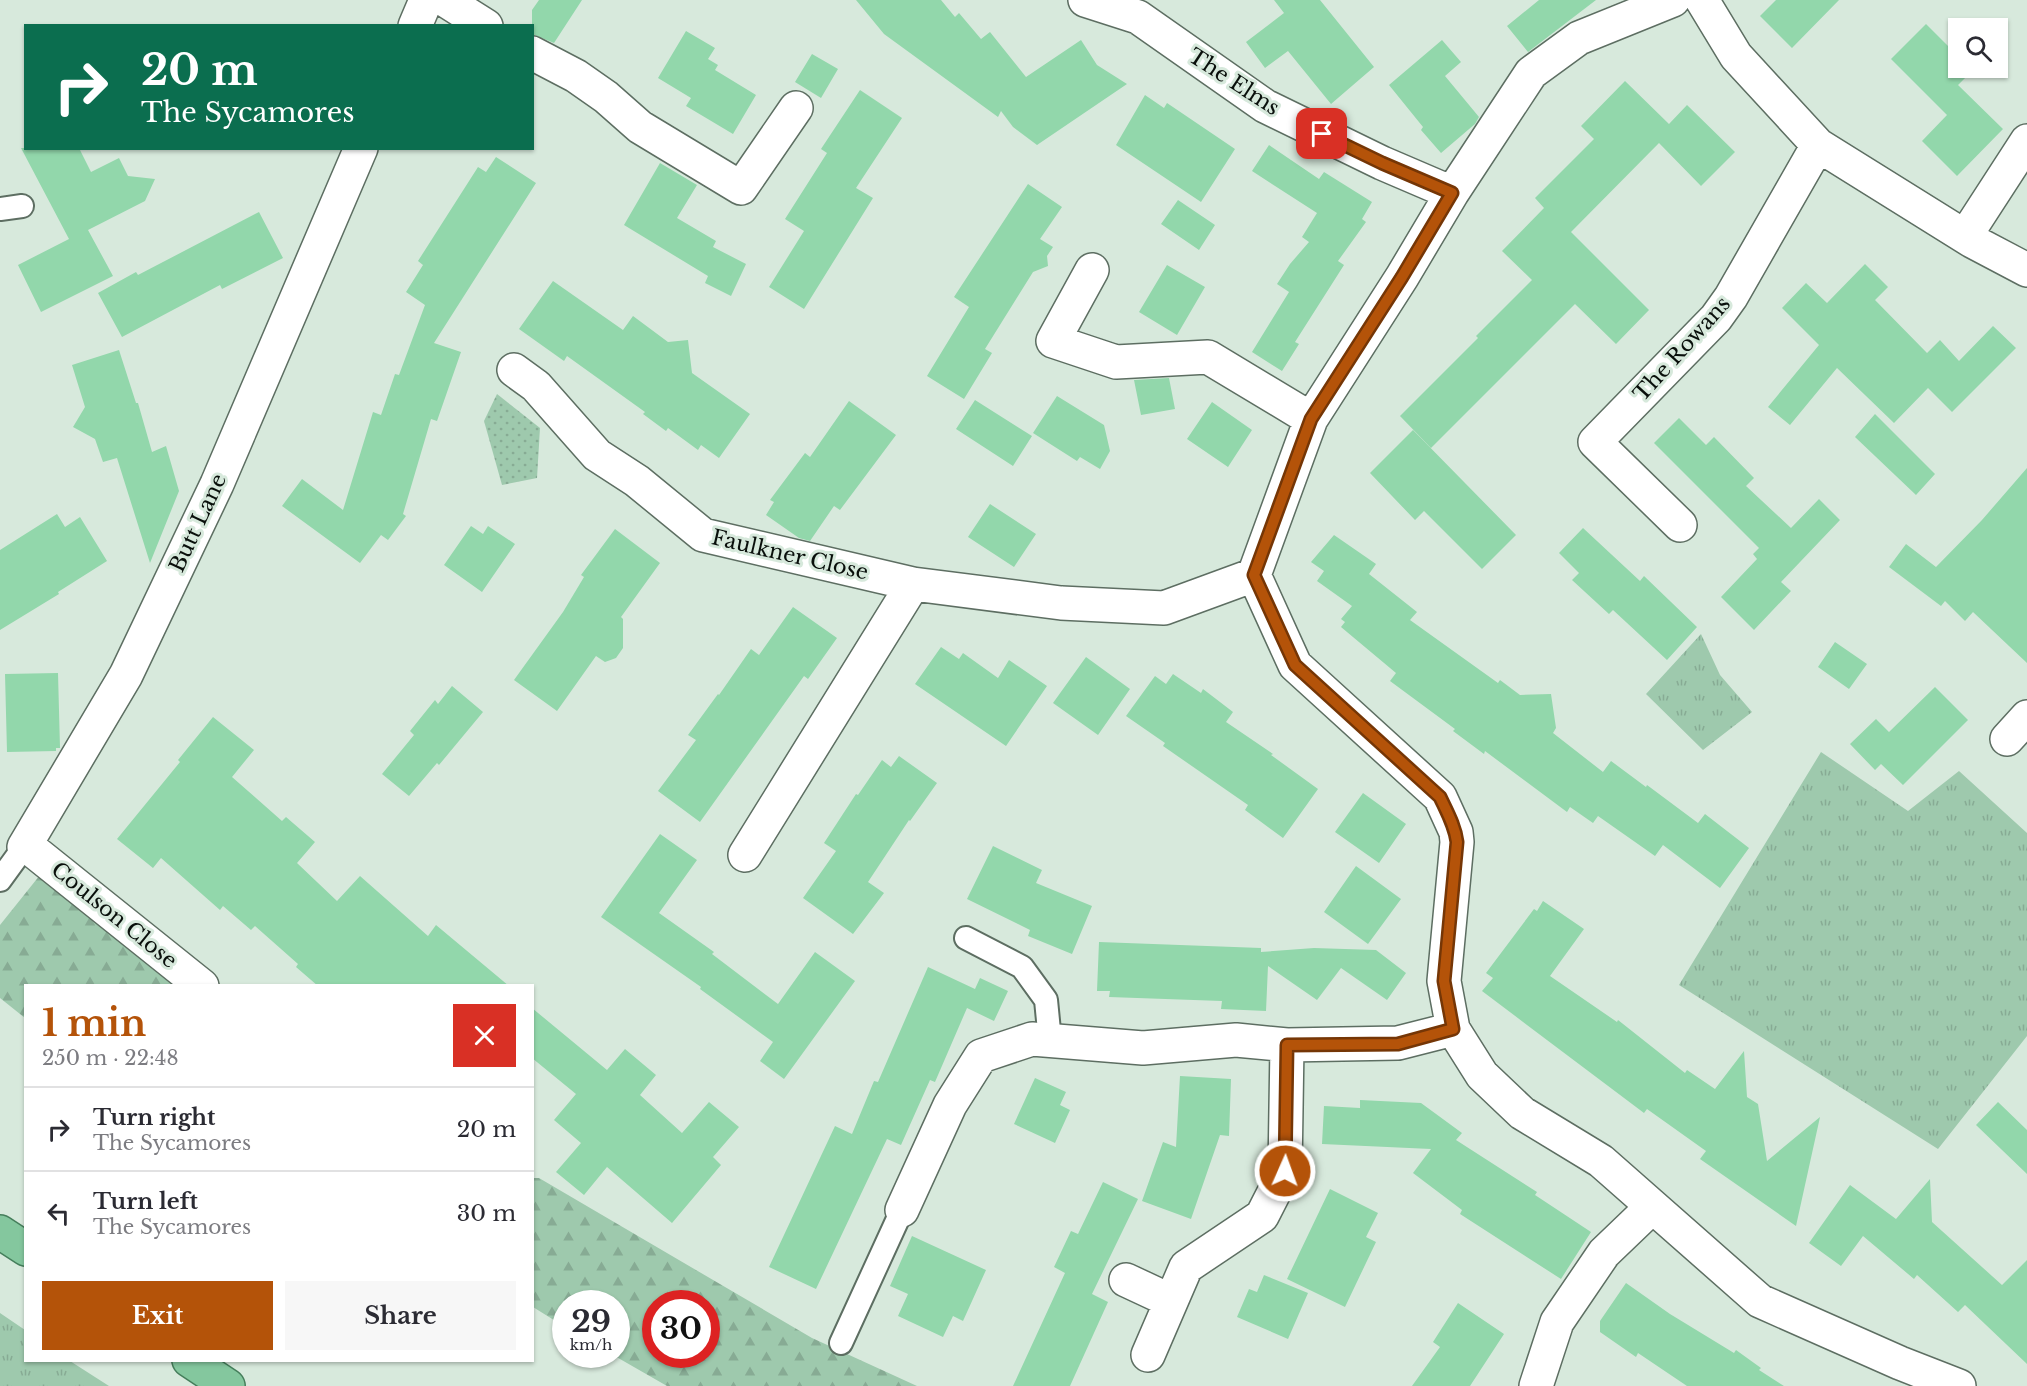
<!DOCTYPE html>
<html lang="en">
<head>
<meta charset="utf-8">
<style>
  :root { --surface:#fff; --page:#f7f7f7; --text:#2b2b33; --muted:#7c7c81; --line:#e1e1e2; --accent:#b45309 }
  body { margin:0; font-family:"Libre Baskerville",serif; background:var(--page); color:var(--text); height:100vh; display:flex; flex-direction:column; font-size:22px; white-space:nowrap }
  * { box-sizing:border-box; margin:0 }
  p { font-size:20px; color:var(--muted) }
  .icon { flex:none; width:33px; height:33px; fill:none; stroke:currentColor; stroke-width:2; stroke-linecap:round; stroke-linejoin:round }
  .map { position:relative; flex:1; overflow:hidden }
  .details { position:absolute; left:24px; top:984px; width:510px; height:378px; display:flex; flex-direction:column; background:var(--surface); border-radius:0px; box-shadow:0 2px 4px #0004 }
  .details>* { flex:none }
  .guide { position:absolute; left:24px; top:24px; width:510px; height:126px; border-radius:0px; box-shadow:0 2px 4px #0004; background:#0b6e4f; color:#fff; overflow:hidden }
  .buttons { position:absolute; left:1948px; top:18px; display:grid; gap:12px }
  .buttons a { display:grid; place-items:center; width:60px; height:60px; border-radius:0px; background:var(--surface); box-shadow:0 2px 4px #0004; font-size:30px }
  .speed { position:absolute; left:552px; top:1290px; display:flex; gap:12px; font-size:30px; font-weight:700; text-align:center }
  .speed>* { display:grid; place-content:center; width:78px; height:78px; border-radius:50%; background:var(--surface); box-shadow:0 2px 4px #0004; line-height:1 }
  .speed small { font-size:15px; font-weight:400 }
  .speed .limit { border:9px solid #d22; background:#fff; color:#111 }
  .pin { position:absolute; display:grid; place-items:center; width:51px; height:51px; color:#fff; margin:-26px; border-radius:12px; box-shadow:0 3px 9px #0006 }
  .me { position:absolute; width:66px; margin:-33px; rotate:2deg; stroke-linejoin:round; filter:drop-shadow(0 0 4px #0008) }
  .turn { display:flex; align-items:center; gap:21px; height:126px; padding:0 18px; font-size:27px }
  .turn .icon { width:78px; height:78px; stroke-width:2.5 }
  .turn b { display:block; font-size:42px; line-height:51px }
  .round { display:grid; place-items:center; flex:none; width:63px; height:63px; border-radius:0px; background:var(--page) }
  .overview { display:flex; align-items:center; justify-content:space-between; height:102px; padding:0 18px }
  h1 { font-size:36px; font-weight:700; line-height:45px; color:var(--accent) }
  .primary-button { display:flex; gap:12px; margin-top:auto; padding:12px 18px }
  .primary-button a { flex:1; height:69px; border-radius:0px; background:var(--accent); color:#fff; font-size:24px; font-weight:700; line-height:69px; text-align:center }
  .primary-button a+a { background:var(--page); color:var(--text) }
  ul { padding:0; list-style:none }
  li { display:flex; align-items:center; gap:18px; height:84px; padding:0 18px; border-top:2px solid var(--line) }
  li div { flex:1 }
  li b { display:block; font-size:22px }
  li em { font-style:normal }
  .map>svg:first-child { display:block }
  .grass { fill:url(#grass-tufts) }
  .forest { fill:url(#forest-firs); fill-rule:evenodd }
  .park { fill:url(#park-dots) }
  .building { fill:#92d7ab }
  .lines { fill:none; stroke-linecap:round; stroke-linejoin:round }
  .service-casing { stroke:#5d6e62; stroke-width:26 }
  .minor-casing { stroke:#5d6e62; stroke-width:36 }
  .trunk-casing { stroke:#457e5b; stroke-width:36 }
  .service { stroke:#fff; stroke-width:22 }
  .minor { stroke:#fff; stroke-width:33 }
  .trunk { stroke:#84c79e; stroke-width:33 }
  .route-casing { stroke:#753606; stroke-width:15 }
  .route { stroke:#b45309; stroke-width:10 }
  .labels { text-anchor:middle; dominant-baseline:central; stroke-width:6; stroke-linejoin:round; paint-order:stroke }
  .street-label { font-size:21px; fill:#090f0b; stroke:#d7e9dc }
</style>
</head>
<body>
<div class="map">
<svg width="2027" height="1386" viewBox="0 0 2027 1386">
  <defs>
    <pattern id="grass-tufts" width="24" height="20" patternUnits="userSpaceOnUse" patternTransform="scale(1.5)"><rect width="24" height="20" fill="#9ec9ad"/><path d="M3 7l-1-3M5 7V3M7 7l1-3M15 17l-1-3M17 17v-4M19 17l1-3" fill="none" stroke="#87ab94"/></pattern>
    <pattern id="forest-firs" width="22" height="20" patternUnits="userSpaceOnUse" patternTransform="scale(1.5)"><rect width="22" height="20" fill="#9ec9ad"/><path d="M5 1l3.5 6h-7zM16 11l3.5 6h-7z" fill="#87ab94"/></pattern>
    <pattern id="park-dots" width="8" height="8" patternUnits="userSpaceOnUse" patternTransform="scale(1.5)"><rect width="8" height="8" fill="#9ec9ad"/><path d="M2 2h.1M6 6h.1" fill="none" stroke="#87ab94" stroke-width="1.8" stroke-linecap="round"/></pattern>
  </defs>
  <rect width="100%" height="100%" fill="#d7e9dc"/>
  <!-- grass -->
  <path class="grass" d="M1701 634 1720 675 1752 712 1703 750 1646 694Z
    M1821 752 1908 811 1959 771 2027 833V1036L1938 1149 1679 985Z
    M0 1313 25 1330 26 1360 70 1361 109 1386H0Z"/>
  <!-- forest -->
  <path class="forest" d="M44 870 187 985 26 986 25 1018 0 998V925Z
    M533 1178H539L812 1338 917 1386H667L613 1355 616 1354V1304H566L565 1327 533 1307ZM656 1304H706V1354H656Z"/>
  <!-- park -->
  <path class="park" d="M497 394 540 428 537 478 502 485 484 421Z"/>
  <!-- building -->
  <path class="building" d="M539 0H582L554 43 532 34V10Z
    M856 0H941L955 17 959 13 981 39 990 32 1026 77 1081 40 1097 65 1127 84 1037 145 1013 127 1001 111 998 117 884 34Z
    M1274 0H1320L1374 67 1331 104 1288 51 1265 68 1246 42 1284 13Z
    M1539 0H1596L1528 52 1507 26Z
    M1776 0H1839L1792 48 1760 16Z
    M1926 24 1959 57V68H1970L1973 70 1958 85 2003 129 1957 176 1922 141 1947 115 1891 59Z
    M686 31 715 48 708 59 718 65 715 70 756 95 733 134 686 106 691 98 658 78Z
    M1442 40 1461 62 1445 76 1479 117 1475 124 1441 153 1421 130 1423 127 1389 85Z
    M812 54 838 69 821 98 795 82Z
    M1625 81 1669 124 1687 105 1735 152 1701 186 1659 143 1571 232 1649 310 1616 344 1575 304 1431 448 1400 416 1478 338 1476 336 1532 280 1502 251 1544 208 1535 198 1594 139 1581 126Z
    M860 90 902 118 856 188 873 198 804 309 769 287 804 231 785 219 827 153 821 149Z
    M1145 95 1164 108 1167 103 1235 149 1201 202 1116 145Z
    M1269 145 1319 179 1324 172 1372 202 1362 219 1366 222 1338 261 1344 265 1295 342 1299 344 1282 371 1252 352 1289 292 1277 284 1290 264 1309 242 1302 237 1317 213 1252 171Z
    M21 148H79L91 172 119 158 128 176 155 179 145 201 88 230 113 276 41 312 18 265 69 239Z
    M496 157 536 183 434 343 461 352 437 421 431 419 403 514 406 516 388 540 381 535 360 563 282 506 302 479 343 510 373 412 381 415 395 374 399 375 425 305 406 292 423 265 418 261 478 167 486 172Z
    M660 163 697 185 677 218 716 241 713 247 746 264 731 296 705 283 708 276 624 225Z
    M1028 184 1062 207 1040 239 1053 247 1047 256 1048 266 1033 272 985 349 992 353 964 399 927 376 969 307 954 297Z
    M1178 200 1215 225 1199 250 1161 224Z
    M259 212 283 258 222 289 220 285 122 337 98 293 136 272 138 275Z
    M1865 264 1888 287 1875 300 1927 353 1940 340 1959 361 1993 326 2016 348 1952 412 1928 388 1894 423 1837 368 1790 425 1768 407 1819 345 1782 308 1806 283 1827 303Z
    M1167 265 1205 287 1177 335 1139 312Z
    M553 281 623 330 633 316 668 342 688 340 692 373 750 414 719 458 701 445 698 450 668 428 666 431 643 414 645 412 567 356 564 361 519 329Z
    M119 350 136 403H138L152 452 166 446 179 491 150 563 117 458 103 462 95 439 73 427 85 407 72 365Z
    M1169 378 1175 409 1141 415 1134 380Z
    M1057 396 1104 425 1110 451 1100 469 1080 457 1077 461 1033 433Z
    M975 400 1032 436 1013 466 956 429Z
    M849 401 896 435 840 510 834 506 810 541 799 538 766 515 774 502 770 500 805 453 810 457Z
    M1212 402 1252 430 1228 467 1187 439Z
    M1875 414 1935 474 1916 495 1855 437Z
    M1679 418 1706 445 1714 437 1754 478 1746 486 1791 528 1819 499 1840 520 1781 582 1791 591 1754 630 1721 597 1757 559 1753 554 1759 548 1654 443Z
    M1413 430 1516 535 1482 569 1424 511 1415 520 1370 473Z
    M2027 468V663L1973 612 1965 621 1945 601 1941 606 1889 567 1906 544 1936 567 1982 520Z
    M990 504 1036 534 1014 567 968 537Z
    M57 514 65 527 80 517 107 561 58 592 59 594 0 630V550Z
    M471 526 483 534 488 526 515 544 482 592 444 565Z
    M1583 528 1640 581 1644 576 1697 627 1667 660 1613 610 1609 614 1572 580 1579 573 1559 553Z
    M615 529 660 563 621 617 623 619V648L616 658 605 662 596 656 557 711 514 680 563 612 584 577 581 575Z
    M1334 535 1376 564 1369 574 1417 612 1410 620 1498 683 1500 680 1520 695 1551 694 1556 728 1553 733 1603 772 1611 761 1646 787 1647 785 1698 823 1705 814 1749 848 1720 888 1663 845 1655 856 1598 816 1593 823 1570 807 1567 812 1485 751 1484 754 1453 731 1455 729 1390 681 1396 673 1341 627 1345 622 1341 619 1352 606 1317 581 1324 571 1311 562Z
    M793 607 837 638 808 679 804 676 700 822 658 791 696 740 688 735 718 694 719 695 751 649 759 655Z
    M1835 642 1867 664 1849 689 1818 667Z
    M941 647 959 659 963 653 998 678 1009 660 1047 686 1006 746 915 684Z
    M1086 657 1130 689 1098 735 1053 703Z
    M58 673 60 748H56V751L7 752 5 674Z
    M1173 674 1201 693 1203 689 1233 712 1226 722 1273 754 1271 755 1318 789 1283 838 1245 810 1248 805 1163 746 1165 743 1126 716 1155 676 1166 684Z
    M452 686 483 712 439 765 437 763 409 796 382 774 414 735 410 731 435 700 438 704Z
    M1935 687 1968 720 1903 785 1881 764 1875 770 1850 744 1876 719 1889 732Z
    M213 717 254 750 232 777 282 821 286 817 315 842 297 863 337 901 360 876 428 936 436 925 509 986H318L296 967 298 964 255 926 251 930 223 906 220 910 161 858 153 868 117 839 180 762 178 760Z
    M899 756 937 783 910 821 909 820 868 882 884 893 853 934 803 898 836 851 824 843 856 794 858 795 882 760 891 767Z
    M1363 793 1406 824 1379 863 1335 832Z
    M660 834 697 860 659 913 714 952 712 954 778 1004 815 952 855 981 784 1079 760 1061 773 1042 700 989 701 987 601 917Z
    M993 846 1042 870 1036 883 1092 906 1072 954 1028 936 1030 930 967 899Z
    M1356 866 1401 899 1368 944 1324 912Z
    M1543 901 1584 929 1550 976 1617 1022 1618 1020 1685 1073 1687 1070 1715 1089 1744 1051 1747 1097 1758 1104 1767 1161 1820 1117 1796 1226 1700 1159 1706 1151 1647 1109 1644 1113 1482 991 1493 978 1486 973 1534 909 1537 911Z
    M1099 942 1261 948V952L1314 948 1376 950 1406 973 1387 1000 1341 968 1317 1000 1268 966 1266 1011 1221 1009 1222 1001 1109 997 1110 991H1097Z
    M928 967 975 989 980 978 1008 991 994 1021 967 1008 935 1082 930 1080 901 1145 887 1139 816 1289 769 1267 835 1126 852 1134 874 1081 878 1082Z
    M532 1008 607 1070 625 1049 656 1075 640 1095 682 1133 709 1102 739 1127 713 1157 721 1165 672 1223 607 1167 584 1195 556 1172 581 1143 554 1120 576 1094 532 1058Z
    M1180 1076 1231 1079 1229 1136 1220 1135 1191 1219 1142 1201 1163 1142 1176 1147Z
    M1035 1078 1066 1092 1060 1105 1070 1110 1055 1143 1014 1124Z
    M1360 1100 1421 1103 1462 1133 1456 1140 1537 1192 1535 1195 1591 1232 1561 1279 1460 1214 1462 1210 1413 1173 1431 1149 1322 1144 1324 1106 1360 1108Z
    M1998 1102 2027 1130V1174L1976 1125Z
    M1930 1179 1932 1222 2002 1285 2027 1260V1364L1965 1305 1958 1312 1917 1275 1914 1279 1863 1236 1841 1266 1809 1243 1850 1185 1896 1219Z
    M1103 1182 1138 1199 1092 1294 1108 1302 1070 1386H1013L1065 1273 1054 1267 1071 1231 1078 1234Z
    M1330 1189 1378 1213 1366 1237 1376 1242 1345 1307 1287 1279Z
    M912 1236 986 1270 963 1321 953 1316 943 1337 898 1316 908 1294 890 1286Z
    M1264 1275 1308 1293 1288 1339 1237 1317 1249 1289 1257 1292Z
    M1626 1283 1670 1314 1734 1353 1736 1350 1761 1368 1759 1370 1784 1386H1687L1638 1353 1636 1357 1600 1332V1321Z
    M1458 1303 1504 1334 1470 1386H1412L1440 1347 1433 1342Z"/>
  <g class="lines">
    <!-- service casing -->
    <g class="service-casing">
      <path id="service" d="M0 209 22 206
        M0 880 24 847
        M966 938 1022 967 1046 1000 1050 1041
        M841 1343 902 1210"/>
    </g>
    <!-- minor casing -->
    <g class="minor-casing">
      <path id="minor" d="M445 0 486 26
        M1085 0 1138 17 1265 106 1382 163 1452 193
        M1673 0 1579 38 1531 73 1452 193 1402 277 1311 419 1254 575 1295 665 1440 797 1456 832 1457 842 1444 981 1453 1029 1482 1075 1522 1113 1601 1161 1760 1301 1900 1363 1959 1386
        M1702 0 1736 56 1818 145 1972 241 2027 270
        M415 26 426 0
        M532 53 576 76 606 97 640 127 741 188 796 108
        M1966 235 2027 141
        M1092 270 1053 341 1116 362 1208 357 1311 419
        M514 370 536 386 597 455 637 481 703 535 913 584 1061 603 1164 608 1254 575
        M1680 525 1595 442 1716 318 1731 297 1818 145
        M2007 739 2027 717
        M26 845 202 986
        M24 847 126 675 217 484 361 148
        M745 855 913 584
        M902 1210 950 1105 981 1056 1032 1039 1143 1048 1236 1040 1287 1045
        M1126 1280 1171 1301
        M1148 1355 1186 1267 1262 1216 1285 1171 1287 1045 1398 1043 1453 1029
        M1536 1386 1557 1322 1604 1253 1652 1207"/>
    </g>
    <!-- trunk casing -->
    <g class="trunk-casing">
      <path id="trunk" d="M0 1232 26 1249
        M189 1360 228 1386"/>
    </g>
    <!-- service -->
    <use href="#service" class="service"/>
    <!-- minor -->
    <use href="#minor" class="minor"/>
    <!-- trunk -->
    <use href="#trunk" class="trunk"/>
  </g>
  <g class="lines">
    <!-- route casing -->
    <g class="route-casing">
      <path id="route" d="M1285 1171 1287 1045 1398 1044 1453 1029 1444 981 1457 842C1455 826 1447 812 1440 797L1295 665 1254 575 1311 419 1402 277 1452 193 1382 163 1322 134"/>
    </g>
    <!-- route -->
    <use href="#route" class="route"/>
  </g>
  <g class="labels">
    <!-- street labels -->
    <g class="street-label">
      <text transform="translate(1234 82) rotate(33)">The Elms</text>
      <text transform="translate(1682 349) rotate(-48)">The Rowans</text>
      <text transform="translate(198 523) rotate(-65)">Butt Lane</text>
      <text transform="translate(790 555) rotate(13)">Faulkner Close</text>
      <text transform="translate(114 915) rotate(39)">Coulson Close</text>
    </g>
  </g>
</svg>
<div class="buttons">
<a><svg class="icon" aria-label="search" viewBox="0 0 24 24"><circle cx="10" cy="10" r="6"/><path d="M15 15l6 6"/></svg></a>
</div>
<div class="speed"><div>29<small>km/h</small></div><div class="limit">30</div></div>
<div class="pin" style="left:1322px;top:134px;background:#d93025"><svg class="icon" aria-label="arrive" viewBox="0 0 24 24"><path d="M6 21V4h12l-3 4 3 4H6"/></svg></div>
<svg class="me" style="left:1285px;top:1171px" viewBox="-20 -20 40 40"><circle r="17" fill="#b45309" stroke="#fff" stroke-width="3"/><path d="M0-11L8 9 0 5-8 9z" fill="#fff"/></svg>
<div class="guide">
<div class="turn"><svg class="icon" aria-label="right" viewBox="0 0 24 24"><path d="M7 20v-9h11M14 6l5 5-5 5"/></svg><div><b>20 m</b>The Sycamores</div></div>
</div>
<section class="details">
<div class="overview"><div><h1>1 min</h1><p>250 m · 22:48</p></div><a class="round" style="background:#d93025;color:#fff"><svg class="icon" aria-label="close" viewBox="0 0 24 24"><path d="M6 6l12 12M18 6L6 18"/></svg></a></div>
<ul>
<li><svg class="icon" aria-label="right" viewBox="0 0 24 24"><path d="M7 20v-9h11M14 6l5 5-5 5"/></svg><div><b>Turn right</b><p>The Sycamores</p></div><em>20 m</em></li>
<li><svg class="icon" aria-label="left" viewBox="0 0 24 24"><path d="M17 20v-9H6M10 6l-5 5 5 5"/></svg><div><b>Turn left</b><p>The Sycamores</p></div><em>30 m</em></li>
</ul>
<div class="primary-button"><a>Exit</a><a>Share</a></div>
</section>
</div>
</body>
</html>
